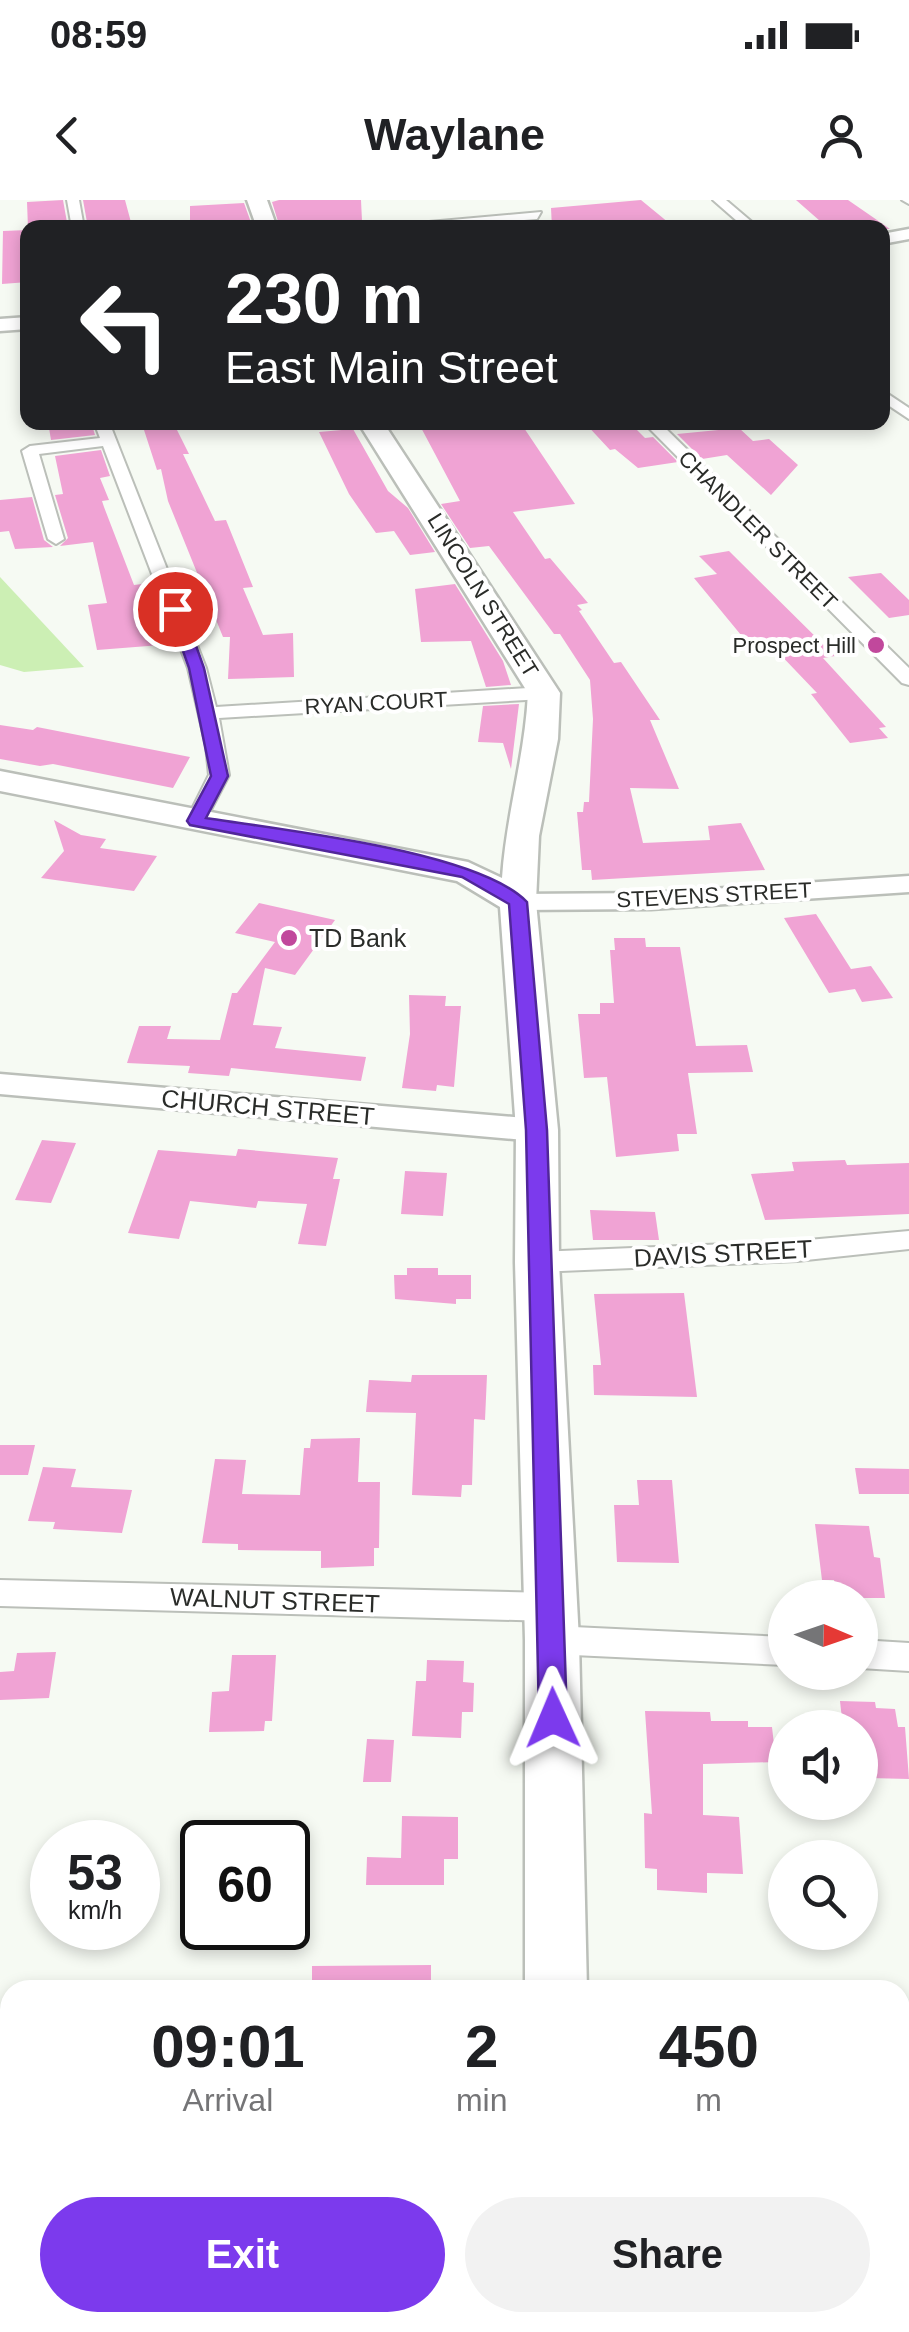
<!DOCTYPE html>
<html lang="en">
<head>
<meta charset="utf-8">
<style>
  :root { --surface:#fff; --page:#f2f2f2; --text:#202124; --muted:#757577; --accent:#7c3aed }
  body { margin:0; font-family:Arial,sans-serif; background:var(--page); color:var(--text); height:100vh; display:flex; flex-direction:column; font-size:38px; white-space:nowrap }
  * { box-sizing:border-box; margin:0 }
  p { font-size:32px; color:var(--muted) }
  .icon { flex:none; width:55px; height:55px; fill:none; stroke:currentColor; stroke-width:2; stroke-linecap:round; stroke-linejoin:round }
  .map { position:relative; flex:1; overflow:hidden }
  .details { position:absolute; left:0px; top:1780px; width:910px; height:352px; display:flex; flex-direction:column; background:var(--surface); border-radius:30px 30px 0 0; box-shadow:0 5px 15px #0003 }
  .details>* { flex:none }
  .guide { position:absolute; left:20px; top:20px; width:870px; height:210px; border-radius:20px; box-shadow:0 5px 15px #0003; background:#202124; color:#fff; overflow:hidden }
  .needle { width:65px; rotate:92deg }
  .buttons { position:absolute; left:768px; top:1380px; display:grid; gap:20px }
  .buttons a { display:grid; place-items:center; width:110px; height:110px; border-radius:50%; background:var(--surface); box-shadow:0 5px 15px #0003; font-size:50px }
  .speed { position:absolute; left:30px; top:1620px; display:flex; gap:20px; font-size:50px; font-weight:700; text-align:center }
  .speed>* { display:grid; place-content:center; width:130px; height:130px; border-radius:50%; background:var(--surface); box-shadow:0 5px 15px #0003; line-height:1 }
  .speed small { font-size:25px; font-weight:400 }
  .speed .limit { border:5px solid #111; border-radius:15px; background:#fff; color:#111 }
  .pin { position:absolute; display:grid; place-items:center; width:85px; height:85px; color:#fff; margin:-42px; border:5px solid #fff; border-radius:50%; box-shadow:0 2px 10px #0007 }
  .me { position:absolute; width:110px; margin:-55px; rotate:359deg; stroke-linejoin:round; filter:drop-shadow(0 0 8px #0008) }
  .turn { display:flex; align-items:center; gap:35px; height:210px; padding:0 40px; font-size:45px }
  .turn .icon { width:130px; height:130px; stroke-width:2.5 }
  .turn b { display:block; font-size:70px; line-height:85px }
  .eta { display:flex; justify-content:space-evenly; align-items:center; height:170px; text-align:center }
  .eta b { font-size:60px; font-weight:700; line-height:70px }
  .button { display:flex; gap:20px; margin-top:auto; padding:20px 40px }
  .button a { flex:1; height:115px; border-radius:60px; background:var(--accent); color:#fff; font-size:40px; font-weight:700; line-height:115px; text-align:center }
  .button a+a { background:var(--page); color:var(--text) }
  .status { display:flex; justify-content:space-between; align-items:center; height:70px; padding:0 50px; background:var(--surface); direction:ltr }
  .status svg { height:28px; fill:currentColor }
  header { display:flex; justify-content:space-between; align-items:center; height:130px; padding:0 40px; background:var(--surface); font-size:45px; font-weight:700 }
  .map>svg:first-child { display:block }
  .green { fill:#ccefb4 }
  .building { fill:#f0a3d4 }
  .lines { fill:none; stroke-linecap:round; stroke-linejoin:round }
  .minor-casing { stroke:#bbbfb9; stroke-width:4 }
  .tertiary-casing { stroke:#bbbfb9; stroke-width:5 }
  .secondary-casing { stroke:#bbbfb9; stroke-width:5 }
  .primary-casing { stroke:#bbbfb9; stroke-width:5 }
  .minor { fill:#fff; fill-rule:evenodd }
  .tertiary { fill:#fff; fill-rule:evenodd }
  .secondary { fill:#fff; fill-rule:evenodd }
  .primary { fill:#fff; fill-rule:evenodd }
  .route { fill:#7c3aed; stroke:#51269a; stroke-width:2.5 }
  .poi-dot { fill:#c1489c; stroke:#fff; stroke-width:4 }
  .labels { text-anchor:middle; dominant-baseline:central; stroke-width:8; stroke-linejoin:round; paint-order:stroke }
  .far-street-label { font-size:22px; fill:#2a2c29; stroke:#fff }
  .far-poi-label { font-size:22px; fill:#2a2c29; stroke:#fff; text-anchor:end }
  .poi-label { font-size:25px; fill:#2a2c29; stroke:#fff; text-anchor:start }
  .street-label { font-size:25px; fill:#2a2c29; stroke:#fff }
</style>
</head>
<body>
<div class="status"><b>08:59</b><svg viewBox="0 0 49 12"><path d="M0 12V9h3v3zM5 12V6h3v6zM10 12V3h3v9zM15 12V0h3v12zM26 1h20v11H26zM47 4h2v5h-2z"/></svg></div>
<header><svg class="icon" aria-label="back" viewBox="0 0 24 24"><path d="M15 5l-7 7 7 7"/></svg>Waylane<svg class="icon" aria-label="person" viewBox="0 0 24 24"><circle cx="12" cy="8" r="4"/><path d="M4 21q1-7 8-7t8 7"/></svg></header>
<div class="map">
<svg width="909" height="2132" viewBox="0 0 909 2132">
  <rect width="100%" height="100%" fill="#f6faf3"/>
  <!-- green -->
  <path class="green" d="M0 377 84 467 24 472 0 465Z"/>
  <!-- building -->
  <path class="building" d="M63 0 68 28H28L27 2Z
    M83 0H125L132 26 88 28Z
    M279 0H361L362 21 315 24 317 28H280L272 2Z
    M641 0 669 23 552 28 551 8Z
    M796 0H848L890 29 828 28Z
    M244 3 253 28H190V6Z
    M28 30V82L2 84 3 31Z
    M48 222H91L95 235 51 240Z
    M152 222 176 228 189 254H183L215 321 226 320 253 387 243 388 263 435 293 433 294 477 228 479 230 437H223L168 301 161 269 157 270 144 230H153Z
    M418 222H520L575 304 513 312 545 359 550 358 588 403 577 405 582 410 579 411 614 463 621 462 660 520H650L679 589 630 588 643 643 710 640 708 626 741 623 765 670 592 680 591 670H582L577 612H583L584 602H589L593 519 590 480 560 434H554L489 346 470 348 441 304 460 301Z
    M584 222H629L645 238 653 237 678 262 638 268 615 249 610 250Z
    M739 228 753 241 769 239 798 265 771 295 727 255 702 259 677 234Z
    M353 229 388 291 408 308 435 352 410 355 394 331 376 333 349 294 319 232Z
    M101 250 110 276 100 278 109 300 102 301 104 307 134 385 142 384 161 445 97 450 88 405 107 403 93 342 60 346 68 338 55 295 63 294 55 256Z
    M32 297 44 340 53 347 15 349 9 331 0 332V300Z
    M729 351 835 456 823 458 886 527 879 528 888 538 850 543 811 494 817 493 774 448 755 452 694 378 717 374 699 356Z
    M881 373 909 400V415L889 418 848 377Z
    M455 384 503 461 511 485 486 487 471 441 421 442 415 389Z
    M519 504 518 512 511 569 503 543 478 542 483 506Z
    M0 525 33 530 37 527 190 557 173 588 53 564 40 566 0 559Z
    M54 620 81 635 106 639 100 648 157 656 134 691 41 678 64 651Z
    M259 703 335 720 295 775 265 768 253 825 282 827 275 848 366 857 361 881 231 868 229 876 188 873 190 866 127 863 139 826H171L167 839 220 840 232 793H237L275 742 235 733Z
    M816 714 851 769 871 766 893 798 862 802 855 789 829 793 784 718Z
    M614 738H645L646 747H680L696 846 747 845 753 872 688 873 697 934H677L679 951 616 957 607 877 584 878 578 814H600V803H614L610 750H615Z
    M409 795 446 796 445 806H461L454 887 437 885 436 891 402 888 410 834Z
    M42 940 76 943 51 1003 15 1000Z
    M238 949 338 958 333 979H340L326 1046 298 1044 307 1004 258 1001 256 1008 190 1001 179 1039 128 1033 158 950 236 956Z
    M845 960 847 965 909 963V1014L765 1020 751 974 794 971 792 962Z
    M405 971 447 973 443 1016 401 1014Z
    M590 1010 655 1012 659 1040H593Z
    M407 1068H438V1075H471V1099H456V1104L395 1099 394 1075H407Z
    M684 1093 697 1197 594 1195 593 1165H601L594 1094Z
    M412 1175H487L485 1220 474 1219 472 1285H462L461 1297 412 1295 416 1213 366 1212 369 1180 411 1182Z
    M360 1238 358 1282H380L379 1348H374V1366L321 1368V1351L238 1350V1344L202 1343 215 1259 246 1260 242 1294 300 1295 304 1248H310L311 1239Z
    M0 1245H35L28 1275H0Z
    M43 1267 76 1269 71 1287 132 1290 122 1333 53 1329 55 1322 28 1321Z
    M855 1268 909 1269V1294H859Z
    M637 1280H672L679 1363 617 1362 614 1305H639Z
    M815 1324 869 1326 874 1357 880 1358 885 1398H837L834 1380H822Z
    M56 1452 49 1498 0 1500V1472L14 1471 17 1453Z
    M232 1455H276L272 1521H265L264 1531 209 1532 212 1492 229 1491Z
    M427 1460 464 1461 463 1482 474 1483 473 1512H462L461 1538 412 1536 416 1481H426Z
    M840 1501 875 1502 876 1508 895 1509 898 1527H905L909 1579 869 1578 866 1555H860V1528H843Z
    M645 1511 710 1512 711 1521H748V1527H772L776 1562 703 1564V1615L739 1617 743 1674 707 1673V1693L657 1690V1669L645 1668 644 1613 652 1614Z
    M367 1539 394 1540 391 1582H363Z
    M402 1616 458 1617V1659H444V1685H366L367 1657 401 1658Z
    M431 1765V1790H312V1766Z"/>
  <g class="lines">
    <!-- minor casing -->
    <g class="minor-casing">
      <path id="minor" d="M67 0H79L84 28H72Z
        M713 0H726L759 28H745Z
        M902 0H909V4Z
        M541 12 537 19 421 28H362Z
        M882 190 909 208V219L882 201Z
        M94 222H109L206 468 216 507 544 487 553 493 544 499 219 518 229 575 203 625H189L186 621 209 575 206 546 188 468 103 246 39 254 64 339 56 344 48 339 22 251 30 246 100 238Z
        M643 222H659L909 468V485L902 483Z
        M909 1031V1049L797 1061 537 1072 527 1069 523 1062 527 1055 537 1052 797 1041Z
        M0 1380 550 1393 562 1397 566 1407 562 1417 550 1421 0 1406Z
        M552 1426 785 1437V1465L552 1454 540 1450 535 1440 540 1430Z
        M860 1440 909 1443V1471L860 1468Z"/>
    </g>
    <!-- tertiary casing -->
    <g class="tertiary-casing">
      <path id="tertiary" d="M909 676V692L651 709 518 710 504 702 518 694 651 693Z
        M0 874 537 919 548 922 553 930 548 938 537 941 0 894Z"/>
    </g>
    <!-- secondary casing -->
    <g class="secondary-casing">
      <path id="secondary" d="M909 29V39L882 44V34Z
        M28 117V129L0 131V119Z"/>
    </g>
    <!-- primary casing -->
    <g class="primary-casing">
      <path id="primary" d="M247 0H267L277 28H257Z
        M358 222H383L560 493 558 539 539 636 536 702 558 930 559 1062 579 1440 587 1790H525V1440L515 1062 516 930 500 707 457 681 0 591V571L468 662 502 678C506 615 525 556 528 493Z
        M539 2122H609V2132H539Z"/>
    </g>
    <!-- minor -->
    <use href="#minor" class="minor"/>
    <!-- tertiary -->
    <use href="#tertiary" class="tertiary"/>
    <!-- secondary -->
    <use href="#secondary" class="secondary"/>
    <!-- primary -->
    <use href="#primary" class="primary"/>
  </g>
  <!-- route -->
  <path class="route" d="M175 404 183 409 204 468 228 576 206 618C281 630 478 651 527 702L547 930 567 1518 563 1527 553 1530 543 1527 539 1518 526 930 509 704 462 677 190 625 187 621 211 576 189 468 168 409Z"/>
  <!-- markers -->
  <g class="poi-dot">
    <circle cx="876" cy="445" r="10"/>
    <circle cx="289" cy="738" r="10"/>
  </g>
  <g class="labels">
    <!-- far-street labels -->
    <g class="far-street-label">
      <text transform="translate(758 330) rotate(45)">CHANDLER STREET</text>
      <text transform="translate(483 395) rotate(58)">LINCOLN STREET</text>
      <text transform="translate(376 503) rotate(-3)">RYAN COURT</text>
      <text transform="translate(714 695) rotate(-3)">STEVENS STREET</text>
    </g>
    <!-- far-poi labels -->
    <g class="far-poi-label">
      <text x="856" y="445">Prospect Hill</text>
    </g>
    <!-- poi labels -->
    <g class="poi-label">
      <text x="309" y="738">TD Bank</text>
    </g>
    <!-- street labels -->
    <g class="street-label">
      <text transform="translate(268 907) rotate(5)">CHURCH STREET</text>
      <text transform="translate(723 1053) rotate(-3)">DAVIS STREET</text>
      <text transform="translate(275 1400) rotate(2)">WALNUT STREET</text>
    </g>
  </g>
</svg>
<div class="buttons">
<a><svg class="needle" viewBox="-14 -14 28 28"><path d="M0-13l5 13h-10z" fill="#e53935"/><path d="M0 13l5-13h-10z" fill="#757577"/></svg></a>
<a><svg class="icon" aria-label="sound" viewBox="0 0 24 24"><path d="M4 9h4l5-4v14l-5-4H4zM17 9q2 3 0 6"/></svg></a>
<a><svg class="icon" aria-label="search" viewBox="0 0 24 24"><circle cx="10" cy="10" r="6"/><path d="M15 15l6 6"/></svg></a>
</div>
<div class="speed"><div>53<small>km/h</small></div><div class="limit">60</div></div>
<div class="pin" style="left:175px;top:409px;background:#d93025"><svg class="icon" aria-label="arrive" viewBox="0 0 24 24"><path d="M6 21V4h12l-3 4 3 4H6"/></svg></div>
<svg class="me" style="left:553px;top:1518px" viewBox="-20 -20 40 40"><path d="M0-17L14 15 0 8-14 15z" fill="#7c3aed" stroke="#fff" stroke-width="4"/></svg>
<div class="guide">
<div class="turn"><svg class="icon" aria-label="left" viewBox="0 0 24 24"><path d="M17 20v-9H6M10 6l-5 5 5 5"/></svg><div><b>230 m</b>East Main Street</div></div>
</div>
<section class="details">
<div class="eta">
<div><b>09:01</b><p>Arrival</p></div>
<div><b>2</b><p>min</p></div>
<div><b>450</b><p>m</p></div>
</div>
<div class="button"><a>Exit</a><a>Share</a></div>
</section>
</div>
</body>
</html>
